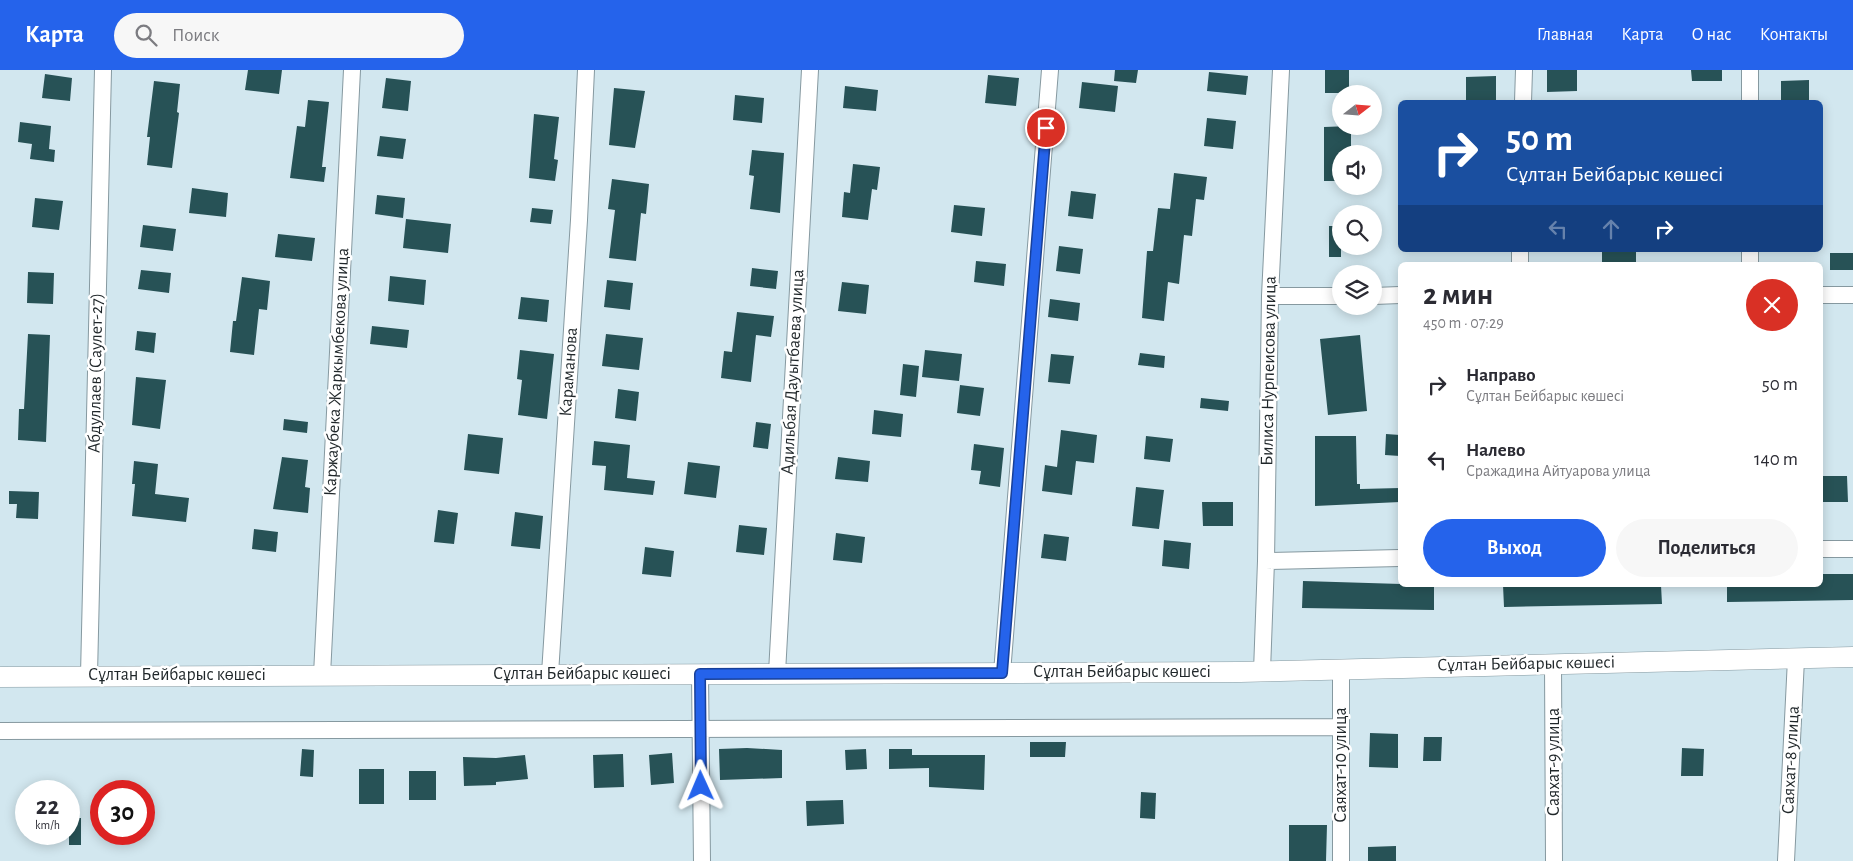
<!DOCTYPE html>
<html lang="ru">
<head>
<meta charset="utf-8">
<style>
  :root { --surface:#fff; --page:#f7f7f7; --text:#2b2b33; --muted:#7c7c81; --accent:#2563eb }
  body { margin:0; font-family:"Alegreya Sans",sans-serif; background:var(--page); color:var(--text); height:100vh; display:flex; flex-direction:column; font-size:19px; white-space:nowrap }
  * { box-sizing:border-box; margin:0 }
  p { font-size:16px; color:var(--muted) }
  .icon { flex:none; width:28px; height:28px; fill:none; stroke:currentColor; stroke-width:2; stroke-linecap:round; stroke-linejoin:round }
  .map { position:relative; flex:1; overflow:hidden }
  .drawer { position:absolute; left:1398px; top:192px; width:425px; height:325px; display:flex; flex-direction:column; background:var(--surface); border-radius:8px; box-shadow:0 2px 12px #0003 }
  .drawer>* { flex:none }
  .top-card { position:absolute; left:1398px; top:30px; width:425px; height:152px; border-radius:8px; box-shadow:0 2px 12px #0003; background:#1a4fa0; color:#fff; overflow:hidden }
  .needle { width:32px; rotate:73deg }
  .buttons { position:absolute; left:1332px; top:15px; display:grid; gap:10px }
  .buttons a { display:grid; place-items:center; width:50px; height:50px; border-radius:50%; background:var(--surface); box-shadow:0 2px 12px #0003; font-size:25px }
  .speed { position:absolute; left:15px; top:710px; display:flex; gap:10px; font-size:25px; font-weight:700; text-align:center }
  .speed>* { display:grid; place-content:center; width:65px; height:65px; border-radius:50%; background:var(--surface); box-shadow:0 2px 12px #0003; line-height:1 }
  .speed small { font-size:12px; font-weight:400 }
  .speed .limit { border:8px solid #d22; background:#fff; color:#111 }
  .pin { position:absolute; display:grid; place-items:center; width:42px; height:42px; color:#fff; margin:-21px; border:2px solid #fff; border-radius:50%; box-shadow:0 1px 5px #0007 }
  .me { position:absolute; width:55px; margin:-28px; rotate:359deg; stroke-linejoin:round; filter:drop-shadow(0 0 4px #0008) }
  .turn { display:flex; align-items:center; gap:18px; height:105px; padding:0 25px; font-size:22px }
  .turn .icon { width:65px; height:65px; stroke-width:2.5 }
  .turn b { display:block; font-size:35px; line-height:42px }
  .lanes { display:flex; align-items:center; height:48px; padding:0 25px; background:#0003; justify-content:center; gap:25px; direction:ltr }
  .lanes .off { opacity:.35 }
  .round { display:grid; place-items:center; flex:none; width:52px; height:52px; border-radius:26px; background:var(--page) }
  .summary { display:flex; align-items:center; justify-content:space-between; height:85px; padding:0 25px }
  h1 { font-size:30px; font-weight:700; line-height:38px }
  .cta { display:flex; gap:10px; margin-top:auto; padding:10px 25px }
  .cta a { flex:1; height:58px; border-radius:30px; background:var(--accent); color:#fff; font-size:20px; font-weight:700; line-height:58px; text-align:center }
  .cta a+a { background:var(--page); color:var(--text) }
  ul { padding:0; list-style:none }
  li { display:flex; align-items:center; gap:15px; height:75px; padding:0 25px }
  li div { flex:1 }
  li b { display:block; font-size:19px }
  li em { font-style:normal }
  header { display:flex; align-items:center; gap:30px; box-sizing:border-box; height:70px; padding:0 25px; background:var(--accent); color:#fff }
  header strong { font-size:24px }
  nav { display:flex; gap:28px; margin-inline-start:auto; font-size:18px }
  .search { width:350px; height:45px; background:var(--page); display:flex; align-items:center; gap:12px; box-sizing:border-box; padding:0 18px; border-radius:28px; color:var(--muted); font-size:19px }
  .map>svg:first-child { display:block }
  .building { fill:#275256 }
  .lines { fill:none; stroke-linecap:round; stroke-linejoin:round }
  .minor-casing { stroke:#8699a0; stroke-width:18 }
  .major-casing { stroke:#8699a0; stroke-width:21 }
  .minor { stroke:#fff; stroke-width:16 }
  .major { stroke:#fff; stroke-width:20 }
  .route-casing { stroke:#184099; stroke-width:12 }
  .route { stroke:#2563eb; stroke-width:9 }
  .labels { text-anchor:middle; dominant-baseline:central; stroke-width:5; stroke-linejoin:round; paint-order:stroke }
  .street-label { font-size:18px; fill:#1f2629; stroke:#fff }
</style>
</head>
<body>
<header>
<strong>Карта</strong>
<div class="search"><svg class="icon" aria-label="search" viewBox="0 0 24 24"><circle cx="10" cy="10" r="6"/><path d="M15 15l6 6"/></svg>Поиск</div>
<nav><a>Главная</a><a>Карта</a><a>О нас</a><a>Контакты</a></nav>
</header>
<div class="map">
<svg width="1853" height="791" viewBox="0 0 1853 791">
  <rect width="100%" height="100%" fill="#d2e7ef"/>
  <!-- building -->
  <path class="building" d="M248 0H282L279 24 245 20Z
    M1115 0H1138L1136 13 1114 11Z
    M1325 0H1349V23H1325Z
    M1547 0H1577V21L1547 22Z
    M1691 0H1722V11H1692Z
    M1209 2 1248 6 1246 25 1207 21Z
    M45 4 72 8 70 31 42 28Z
    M988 5 1019 8 1016 36 985 33Z
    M1496 6V32H1466V7Z
    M386 8 411 11 408 41 382 38Z
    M1809 10V32H1781V11Z
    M154 11 180 14 177 42 179 43 172 98 147 95 150 67H147Z
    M1082 12 1118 16 1115 42 1079 38Z
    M845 16 878 20 876 41 843 38Z
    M614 18 645 21 635 78 609 75Z
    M735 25 764 28 762 53 733 50Z
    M308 30 329 32 322 97H326L324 112 290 108 297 56 305 57Z
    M534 44 559 47 554 89 558 90 555 111 529 108Z
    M1207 48 1236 51 1233 79 1204 76Z
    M20 52 51 56 49 79 55 80 54 92 30 89 32 74 18 72Z
    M1351 56V84H1341V111H1324V57Z
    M380 66 406 69 403 89 377 86Z
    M752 80 784 83 780 143 750 139 754 106 749 105Z
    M853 94 880 97 877 120 872 119 868 150 842 147 844 122 850 123Z
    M1174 103 1207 107 1204 130 1196 129 1192 166 1184 165 1179 214 1168 212 1164 251 1142 248 1147 181H1153L1158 138 1170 139Z
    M612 109 649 114 646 144 641 143 636 191 609 188 615 140 608 139Z
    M192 118 228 123 226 147 189 143Z
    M1071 121 1096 124 1093 149 1068 146Z
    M377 125 405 128 403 148 375 144Z
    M35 128 63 131 59 160 32 157Z
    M954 135 985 138 982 166 951 162Z
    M532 138 553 140 551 154 530 152Z
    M406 149 451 154 448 183 403 178Z
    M143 155 176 159 173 181 140 177Z
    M1329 156H1341V187H1329Z
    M278 164 315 168 312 191 275 187Z
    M1059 176 1083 179 1080 204 1056 201Z
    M1602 180H1636V195H1602Z
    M1830 183H1853V200H1830Z
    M976 191 1006 194 1004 216 974 212Z
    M752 198 778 201 776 219 750 216Z
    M141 200 171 203 169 223 138 219Z
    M28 202 54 203 53 234 27 233Z
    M390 206 426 210 424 235 388 231Z
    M242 207 270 211 267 240 259 239 254 285 230 282 233 251H236Z
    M607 210 633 213 630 240 604 237Z
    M842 212 869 215 866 244 838 241Z
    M521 227 549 230 547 252 518 249Z
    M1050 229 1080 233 1078 251 1048 247Z
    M737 242 774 246 771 267 756 265 751 312 721 308 724 281 732 282Z
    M372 256 409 260 407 278 370 274Z
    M137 261 156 263 154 283 135 280Z
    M28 264 50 265 46 372 18 370 19 339H24Z
    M606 264 643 268 639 300 602 296Z
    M1360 265 1367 341 1328 345 1320 269Z
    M520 280 554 284 547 349 518 345 522 310 517 309Z
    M925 280 962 284 959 311 922 307Z
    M1140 283 1165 286 1164 298 1138 295Z
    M1051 284 1074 286 1070 314 1048 312Z
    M903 294 919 296 916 327 900 325Z
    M136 307 166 310 160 359 132 355Z
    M960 315 984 318 980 346 957 343Z
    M618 319 639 322 636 351 615 348Z
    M1201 328 1229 331 1228 341 1200 338Z
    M874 340 903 344 901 367 872 364Z
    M284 349 308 352 307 363 283 360Z
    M756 352 771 354 768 379 753 377Z
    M1061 360 1097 365 1094 393 1076 391 1072 425 1042 421 1045 395 1057 397Z
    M468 364 503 368 499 404 464 400Z
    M1386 364 1400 365V386L1385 385Z
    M1146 366 1173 369 1170 392 1144 389Z
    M1315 366H1356L1357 414H1360V419L1400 418V432L1315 436Z
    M594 371 630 375 627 408 655 411 653 425 604 420 606 396 592 395Z
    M974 374 1004 378 1000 417 979 414 981 401 971 400Z
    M282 387 308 390 305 417 310 418 308 443 273 439Z
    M838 387 870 391 868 412 835 409Z
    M134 391 158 394 155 424 189 428 186 452 132 446 135 414H132Z
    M688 392 720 396 716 428 684 424Z
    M1820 406H1847L1848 432H1820Z
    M1136 417 1164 420 1159 459 1132 456Z
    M9 421 39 422 38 449 16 448 17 434H9Z
    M1202 432H1233V456H1203Z
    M438 440 458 443 454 474 434 472Z
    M515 442 543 446 540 479 511 476Z
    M739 455 767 458 764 485 736 482Z
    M254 459 278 462 276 482 252 479Z
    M836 463 865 467 862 493 833 490Z
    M1044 464 1069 467 1066 491 1041 488Z
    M1164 470 1191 473 1189 499 1162 496Z
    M645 477 674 481 671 507 642 504Z
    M1820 504H1853V530L1727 532V515H1820Z
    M1303 511 1434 515V540L1302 538Z
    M1503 515H1661L1662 534 1504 537Z
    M1370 663 1398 664V698L1369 697Z
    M1424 667H1442L1441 691H1423Z
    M1030 672H1066L1065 687H1030Z
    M747 678 782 680V708L720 710 719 679Z
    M1682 678 1704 679 1703 706H1681Z
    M302 679 314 680 313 707 300 706Z
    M866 679 867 699 846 700 845 680Z
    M889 679H912V685H985L984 720 929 717V698L889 699Z
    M672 683 674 713 651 715 649 685Z
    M623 684 624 717 594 718 593 685Z
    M525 685 528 709 496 712V715L464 716 463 687 496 688Z
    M359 699H384V734H359Z
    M409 701H436V730H409Z
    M1141 722 1156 723 1155 749 1140 748Z
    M843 730 844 754 807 756 806 731Z
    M69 748H81V775H69Z
    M1289 755H1327L1326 791H1289Z
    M1396 776V791H1368V777Z"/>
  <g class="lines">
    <!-- minor casing -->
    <g class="minor-casing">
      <path id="minor" d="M1523 32 1524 0
        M1750 32V0
        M1520 195V180
        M1750 195V180
        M1820 225H1853
        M1270 226H1341
        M1374 226 1400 225
        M1820 479H1853
        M1266 491 1400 488
        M1553 593 1554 791
        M1341 599V791
        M1262 601 1266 491 1270 226 1281 0
        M777 603 810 0
        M1002 603 1050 0
        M550 604 579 150 586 0
        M700 604 702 791
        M89 605 103 0
        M322 605 352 0
        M0 661 1341 657
        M1786 791 1796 589"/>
    </g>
    <!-- major casing -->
    <g class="major-casing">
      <path id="major" d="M0 607 1240 602 1853 587"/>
    </g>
    <!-- minor -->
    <use href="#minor" class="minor"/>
    <!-- major -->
    <use href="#major" class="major"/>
  </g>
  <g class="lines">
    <!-- route casing -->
    <g class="route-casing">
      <path id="route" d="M701 716 700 604 1002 603 1046 58"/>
    </g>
    <!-- route -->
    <use href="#route" class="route"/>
  </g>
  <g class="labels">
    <!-- street labels -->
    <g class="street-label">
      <text transform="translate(1269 301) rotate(-89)">Билиса Нурпеисова улица</text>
      <text transform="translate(337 302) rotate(-87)">Каржаубека Жаркымбекова улица</text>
      <text transform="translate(569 302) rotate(-86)">Караманова</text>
      <text transform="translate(793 302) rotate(-87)">Адильбая Дауытбаева улица</text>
      <text transform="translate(96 303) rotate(-89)">Абдуллаев (Саулет-27)</text>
      <text transform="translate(1526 594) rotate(-1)">Сұлтан Бейбарыс көшесі</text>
      <text x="1122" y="602">Сұлтан Бейбарыс көшесі</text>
      <text x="582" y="604">Сұлтан Бейбарыс көшесі</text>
      <text x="177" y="605">Сұлтан Бейбарыс көшесі</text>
      <text transform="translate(1791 690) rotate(-87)">Саяхат-8 улица</text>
      <text transform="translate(1554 692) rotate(-90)">Саяхат-9 улица</text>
      <text transform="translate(1341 695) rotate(-90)">Саяхат-10 улица</text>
    </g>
  </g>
</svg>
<div class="buttons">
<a><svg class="needle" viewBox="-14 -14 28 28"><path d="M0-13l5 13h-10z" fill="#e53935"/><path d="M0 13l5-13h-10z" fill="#7c7c81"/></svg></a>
<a><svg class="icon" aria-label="sound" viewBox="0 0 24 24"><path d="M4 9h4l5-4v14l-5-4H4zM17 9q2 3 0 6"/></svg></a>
<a><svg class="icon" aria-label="search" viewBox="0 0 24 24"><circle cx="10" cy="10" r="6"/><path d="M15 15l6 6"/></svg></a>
<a><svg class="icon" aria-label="layers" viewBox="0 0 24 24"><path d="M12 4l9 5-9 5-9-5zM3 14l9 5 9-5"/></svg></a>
</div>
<div class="speed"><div>22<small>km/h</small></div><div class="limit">30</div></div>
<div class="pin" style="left:1046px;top:58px;background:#d93025"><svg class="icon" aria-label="arrive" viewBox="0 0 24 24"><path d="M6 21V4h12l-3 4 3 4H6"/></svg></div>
<svg class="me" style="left:701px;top:716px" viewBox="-20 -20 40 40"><path d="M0-17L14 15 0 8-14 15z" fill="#2563eb" stroke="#fff" stroke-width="4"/></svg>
<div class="top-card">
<div class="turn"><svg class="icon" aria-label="right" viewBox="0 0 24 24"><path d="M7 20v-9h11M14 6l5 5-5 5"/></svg><div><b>50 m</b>Сұлтан Бейбарыс көшесі</div></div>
<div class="lanes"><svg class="icon off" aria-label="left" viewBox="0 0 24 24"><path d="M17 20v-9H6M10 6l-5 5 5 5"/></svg><svg class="icon off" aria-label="ahead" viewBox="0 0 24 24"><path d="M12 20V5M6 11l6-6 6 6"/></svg><svg class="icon" aria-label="right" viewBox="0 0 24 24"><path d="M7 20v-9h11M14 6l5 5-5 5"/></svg></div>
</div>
<section class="drawer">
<div class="summary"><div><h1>2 мин</h1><p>450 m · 07:29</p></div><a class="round" style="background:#d93025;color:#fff"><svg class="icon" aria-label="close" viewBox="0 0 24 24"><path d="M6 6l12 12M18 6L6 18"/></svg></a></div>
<ul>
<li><svg class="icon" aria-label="right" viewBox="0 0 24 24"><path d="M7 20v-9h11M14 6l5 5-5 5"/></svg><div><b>Направо</b><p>Сұлтан Бейбарыс көшесі</p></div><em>50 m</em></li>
<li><svg class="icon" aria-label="left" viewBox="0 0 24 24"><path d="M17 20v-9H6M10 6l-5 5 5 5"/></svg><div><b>Налево</b><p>Сражадина Айтуарова улица</p></div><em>140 m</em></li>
</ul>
<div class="cta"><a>Выход</a><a>Поделиться</a></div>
</section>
</div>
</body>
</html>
